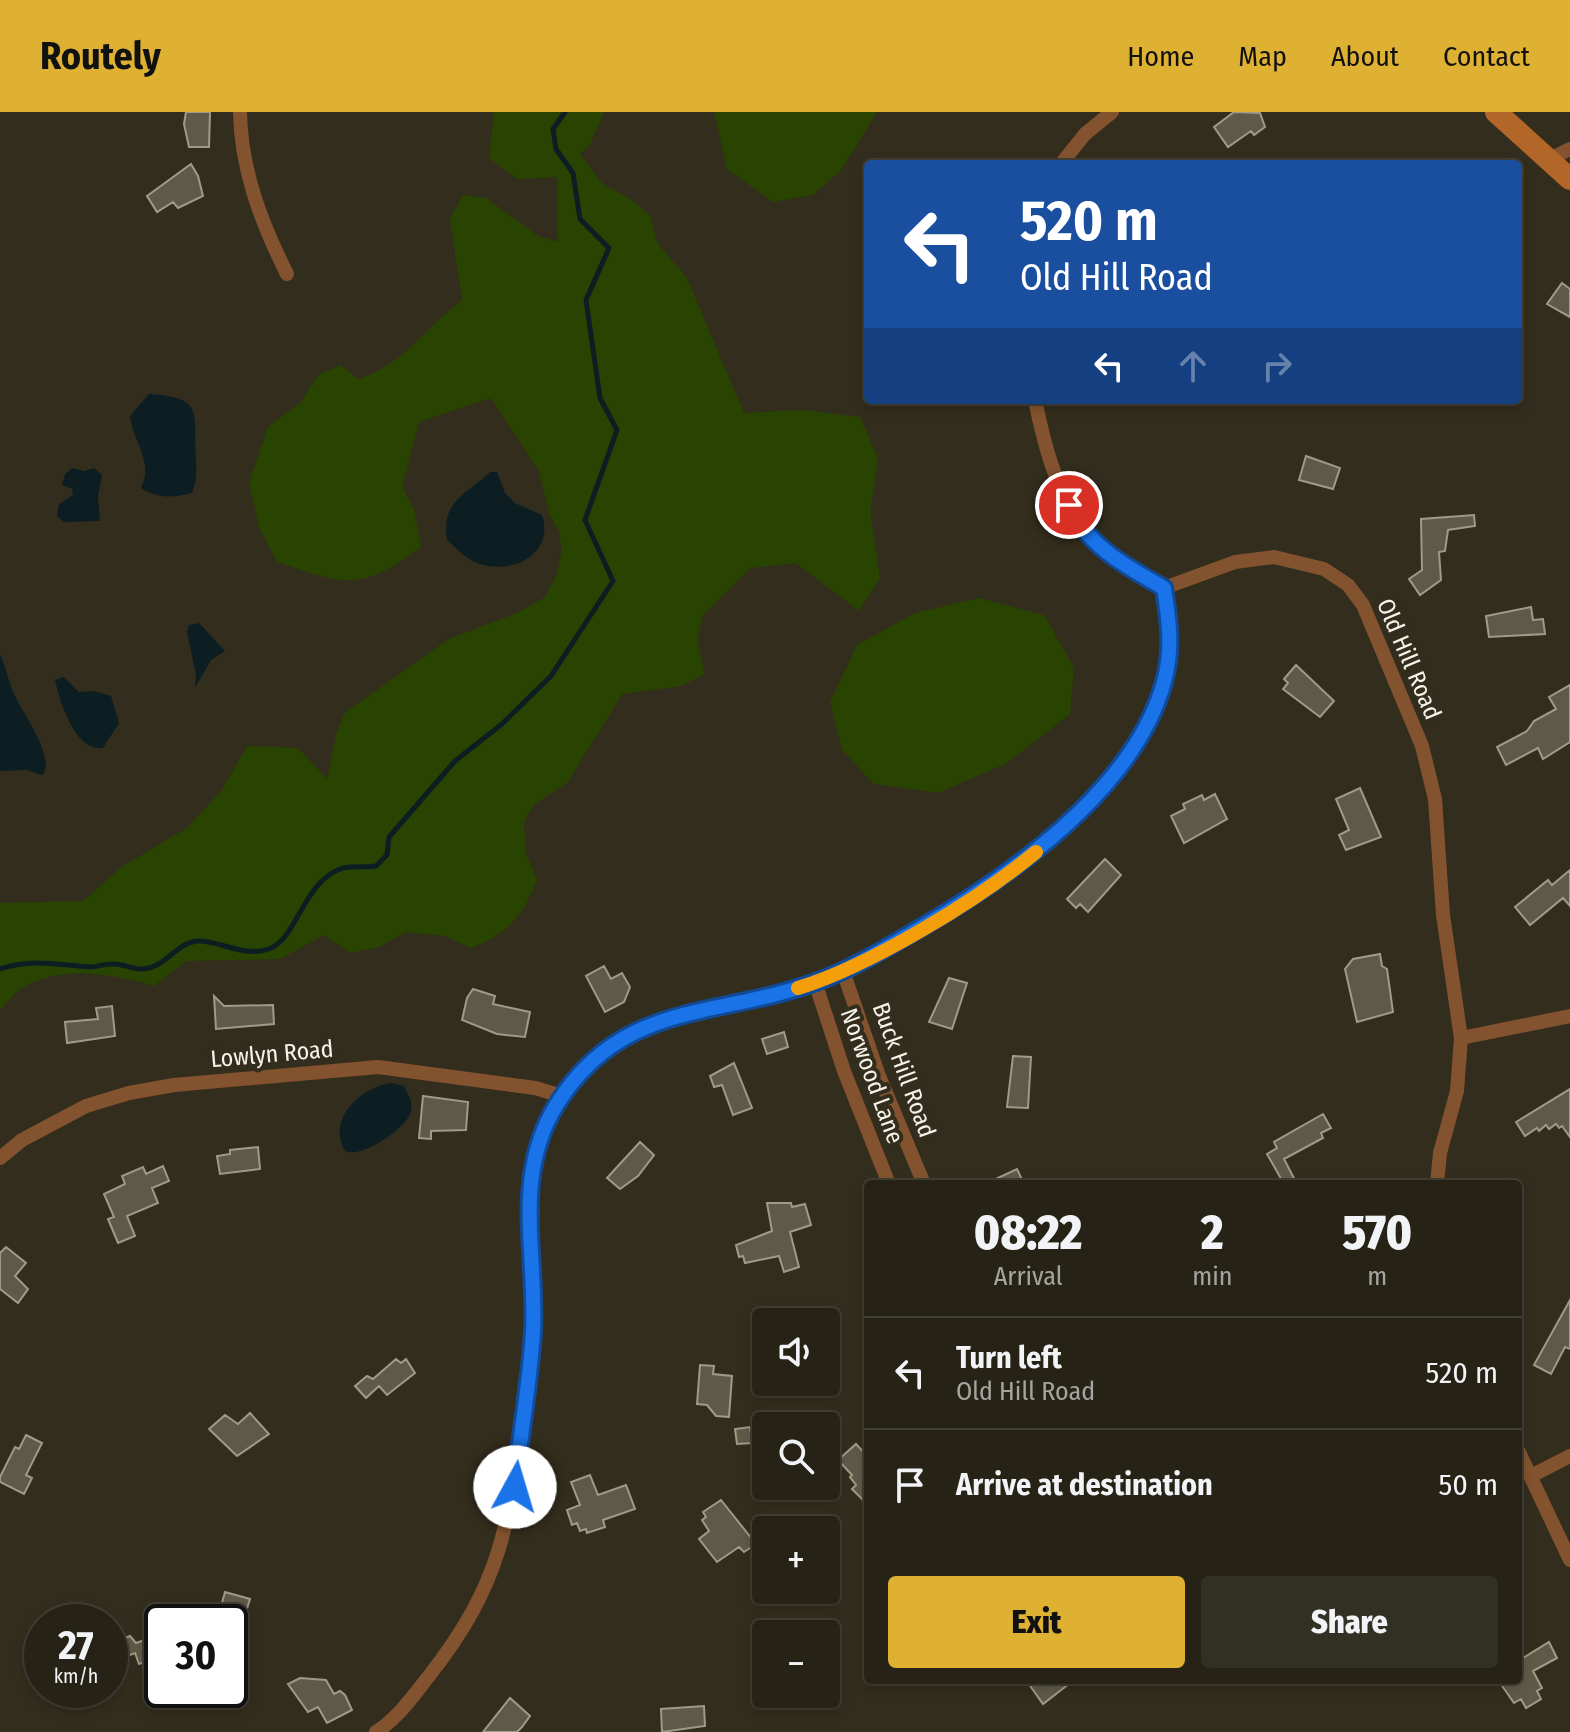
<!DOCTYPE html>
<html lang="en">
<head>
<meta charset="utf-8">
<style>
  :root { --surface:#262216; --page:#322f23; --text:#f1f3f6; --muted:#a4a4a1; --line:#423f35; --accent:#deb133 }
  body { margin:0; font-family:"Fira Sans Condensed",sans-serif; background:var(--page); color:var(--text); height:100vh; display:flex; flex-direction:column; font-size:30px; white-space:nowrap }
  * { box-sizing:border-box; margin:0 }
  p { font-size:26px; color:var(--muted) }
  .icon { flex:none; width:44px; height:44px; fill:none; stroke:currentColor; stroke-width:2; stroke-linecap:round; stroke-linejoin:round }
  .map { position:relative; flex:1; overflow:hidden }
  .panel { position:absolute; left:864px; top:1068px; width:658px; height:504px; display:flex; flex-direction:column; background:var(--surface); border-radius:8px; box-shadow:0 4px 12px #0003,0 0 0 2px var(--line) }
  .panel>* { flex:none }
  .guide { position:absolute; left:864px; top:48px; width:658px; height:244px; border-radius:8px; box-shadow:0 4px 12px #0003,0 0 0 2px var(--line); background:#1a4fa0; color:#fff; overflow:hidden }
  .controls { position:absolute; left:752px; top:1196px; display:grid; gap:16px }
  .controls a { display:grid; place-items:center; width:88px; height:88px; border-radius:8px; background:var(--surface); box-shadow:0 4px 12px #0003,0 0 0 2px var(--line); font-size:40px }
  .speed { position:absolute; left:24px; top:1492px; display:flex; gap:16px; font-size:40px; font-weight:700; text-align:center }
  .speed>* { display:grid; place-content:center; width:104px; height:104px; border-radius:50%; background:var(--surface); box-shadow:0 4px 12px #0003,0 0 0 2px var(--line); line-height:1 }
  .speed small { font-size:20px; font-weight:400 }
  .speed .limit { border:4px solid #111; border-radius:12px; background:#fff; color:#111 }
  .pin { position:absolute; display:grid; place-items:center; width:68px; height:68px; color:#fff; margin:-34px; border:4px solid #fff; border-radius:50%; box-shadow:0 2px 8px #0007 }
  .me { position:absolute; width:88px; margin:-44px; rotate:6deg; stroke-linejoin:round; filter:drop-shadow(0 0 6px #0008) }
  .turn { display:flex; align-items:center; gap:28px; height:168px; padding:0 24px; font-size:36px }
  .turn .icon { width:104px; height:104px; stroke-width:2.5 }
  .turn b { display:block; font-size:56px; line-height:68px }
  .lanes { display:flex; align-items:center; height:76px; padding:0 24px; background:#0003; justify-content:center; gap:40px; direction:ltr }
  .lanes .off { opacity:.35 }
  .eta { display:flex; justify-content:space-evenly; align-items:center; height:136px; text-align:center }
  .eta b { font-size:48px; font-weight:800; line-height:56px }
  .cta { display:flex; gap:16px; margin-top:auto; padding:16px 24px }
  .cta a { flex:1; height:92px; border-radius:8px; background:var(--accent); color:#111; font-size:32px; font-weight:800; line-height:92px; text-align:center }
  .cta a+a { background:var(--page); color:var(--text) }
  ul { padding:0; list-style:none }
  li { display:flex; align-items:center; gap:24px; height:112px; padding:0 24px; border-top:2px solid var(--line) }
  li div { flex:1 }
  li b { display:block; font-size:30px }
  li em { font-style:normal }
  header { display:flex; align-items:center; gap:48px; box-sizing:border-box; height:112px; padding:0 40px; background:var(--accent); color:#111 }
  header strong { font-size:38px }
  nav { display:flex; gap:44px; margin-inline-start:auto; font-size:28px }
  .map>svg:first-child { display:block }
  .green { fill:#284400 }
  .water { fill:#0d1e22 }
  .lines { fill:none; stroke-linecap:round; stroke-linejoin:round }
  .stream { stroke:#0d1e22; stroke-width:5 }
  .building { fill:#5f5a48; stroke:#a09a87; stroke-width:2 }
  .street { stroke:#83532f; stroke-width:14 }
  .secondary { stroke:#b26627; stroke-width:22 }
  .route-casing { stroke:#114b97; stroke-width:20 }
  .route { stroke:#1a73e8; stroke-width:14 }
  .slow { stroke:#f59e0b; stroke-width:14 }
  .labels { text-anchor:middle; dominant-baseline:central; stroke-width:8; stroke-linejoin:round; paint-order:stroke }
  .street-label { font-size:24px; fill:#f7f3e9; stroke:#332d1d }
</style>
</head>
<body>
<header>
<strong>Routely</strong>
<nav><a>Home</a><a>Map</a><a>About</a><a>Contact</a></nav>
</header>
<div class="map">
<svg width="1570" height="1620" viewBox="0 0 1570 1620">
  <rect width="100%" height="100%" fill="#332d1d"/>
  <!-- green -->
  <path class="green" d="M494 0H604L590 33 580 42 603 72 632 88 650 104 658 132 687 166 744 301 803 298 860 305 878 346 870 400 880 466 859 499 796 451 751 456 703 503 697 528 705 562 681 574 622 582 568 670 535 692 524 709 526 741 537 768C522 805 509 821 471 836L445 824 406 820 379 835 350 841 324 823 280 847 186 849 154 874C114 862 63 853 23 875 15 880 7 891 0 897V791L83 789 123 754 187 716 222 678 247 634 298 636 327 667 336 623 344 601 449 527 517 501 545 485 556 464 562 439 559 419 550 404 539 359 491 286 419 310 402 374 414 398 421 435C360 480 346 473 277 450L259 415 249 371 268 315 300 291 318 263 341 253 358 267C404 253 425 216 462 188L450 107 463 83 486 86 538 124 558 130 557 65 517 67 489 46Z
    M714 0H877L841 58 813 83 773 90 727 57Z
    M979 486 1044 503 1074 556 1070 602 1007 651 938 681 874 672 842 638 830 590 857 533 915 501Z"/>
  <!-- water -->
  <path class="water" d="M149 282C204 285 194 301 196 344 196 359 198 366 192 381 172 386 160 387 141 376 154 348 133 331 130 304Z
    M72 356 84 359 94 356 102 363 98 385 100 409 64 410 57 404 59 392 73 383 72 377 62 373 65 362Z
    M490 360H497L505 381 515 391 542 403C554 439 518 461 484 453 469 450 458 438 447 428 441 388 466 383 490 360Z
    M199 511 225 539 211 548 195 576 196 563 187 520 189 513Z
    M0 542C6 556 9 571 15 584 23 601 57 648 42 663L27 658 0 659Z
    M64 565 79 580 94 579 111 584 119 611 103 636C75 640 60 590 55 568Z
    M392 971 404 974C408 982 413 989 411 999 408 1016 361 1047 345 1039 326 1007 362 974 392 971Z"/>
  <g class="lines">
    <!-- stream -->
    <path class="stream" d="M0 857C32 846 58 853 90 855 98 855 106 851 114 852 124 852 134 858 144 857 166 855 176 831 197 829 219 828 244 846 269 837 297 827 302 772 340 757 350 753 366 756 376 754L387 743 389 725 455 649 502 612 551 564 613 469 585 408 617 318 600 286 586 188 609 136 580 107 573 61 556 37 553 17 565 0"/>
  </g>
  <!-- building -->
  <path class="building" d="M186 0H210L209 35H189L184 12Z
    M1234 0 1260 1 1265 15 1254 23 1251 19 1228 35 1214 15Z
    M191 52 198 64 203 84 178 96 173 90 157 100 147 84Z
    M1562 171 1570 177V205L1547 192Z
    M1306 344 1340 356 1333 377 1299 368Z
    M1474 403 1475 414 1448 418 1445 439 1439 440 1441 468 1420 483 1409 467 1422 458 1421 407Z
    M1531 495 1533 508 1543 507 1545 522 1489 525 1486 504Z
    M1296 553 1334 589 1320 605 1283 577 1288 571 1284 567Z
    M1570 573V630L1543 647 1538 636 1506 653 1497 635 1527 619 1534 609 1556 597 1549 585Z
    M1360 676 1381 725 1346 738 1339 723 1349 718 1336 687Z
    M1215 682 1227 707 1184 731 1171 704 1185 697 1183 692 1202 683 1204 688Z
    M1105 747 1121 763 1088 800 1080 792 1076 796 1067 787Z
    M1570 758V794L1563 786 1530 813 1515 795 1548 768 1552 773Z
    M1380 842 1382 854 1387 857 1393 900 1357 910 1345 857 1353 847Z
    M604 854 611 867 622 861 630 875 624 890 605 900 586 864Z
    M949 866 967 871 952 917 929 910Z
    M473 877 495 884 493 892 530 900 525 925 497 922 462 908 467 886Z
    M214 884 224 894 273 893 274 912 216 917Z
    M112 894 115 924 67 931 65 910 98 907 96 896Z
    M784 920 788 935 767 942 762 927Z
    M1013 944 1031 945 1028 996 1007 995Z
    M734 951 752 996 733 1003 722 973 714 975 710 964Z
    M1570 977V1025L1562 1014 1559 1016 1556 1012 1549 1017 1546 1013 1539 1019 1537 1016 1525 1024 1516 1010Z
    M423 984 468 990 466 1018 431 1019V1027L419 1026Z
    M1323 1002 1331 1016 1321 1021 1323 1026 1284 1047 1297 1072H1284L1267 1042 1277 1036 1274 1030Z
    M640 1030 654 1043 638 1064 620 1077 607 1066Z
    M258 1035 260 1057 220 1062 217 1044 230 1042V1038Z
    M163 1054 169 1069 152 1076 158 1091 127 1104 135 1124 118 1131 108 1107 114 1105 104 1082 125 1072 122 1064 143 1055 146 1062Z
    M1017 1057 1024 1072H985Z
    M767 1091H791L792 1095 805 1092 811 1113 790 1120 799 1155 784 1160 779 1144 745 1151 743 1144 739 1145 736 1133 772 1119Z
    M6 1135 26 1151 15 1164 28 1177 18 1191 0 1177V1141Z
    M1570 1188V1237L1565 1235 1551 1262 1534 1253Z
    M396 1247 401 1251 406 1247 415 1261 387 1283 379 1274 366 1286 355 1274 367 1264 373 1267Z
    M700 1253 714 1254 713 1262 732 1264 729 1305 716 1304 707 1293 697 1292Z
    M250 1301 269 1322 237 1344 209 1317 225 1303 238 1312Z
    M750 1315 752 1331 737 1332 735 1317Z
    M26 1323 42 1331 26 1363 32 1366 24 1382 0 1370V1365L15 1335 19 1337Z
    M856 1332 868 1345V1393L852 1377 856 1373 850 1365 852 1363 838 1348Z
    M590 1363 598 1383 626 1373 635 1397 603 1408 605 1415 587 1421 586 1417 580 1419 577 1411 572 1413 567 1398 580 1393 571 1370Z
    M721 1388 756 1432 744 1440 739 1435 717 1450 699 1427 709 1419 702 1408 706 1405 703 1400Z
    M225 1480 250 1487 244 1506 220 1498Z
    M162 1522V1544L139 1552 135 1541 120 1547 114 1530 130 1524 136 1531Z
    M1549 1530 1557 1546 1533 1559 1542 1576 1537 1579 1541 1587 1526 1596 1521 1587 1514 1591 1498 1568H1518V1549Z
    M300 1566 326 1568 334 1582 340 1579 345 1583 352 1598 327 1611 318 1595 308 1600 288 1572Z
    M1026 1568H1074L1043 1592Z
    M510 1586 530 1604 522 1615 517 1620H483Z
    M704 1594 705 1614 662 1620 661 1597Z"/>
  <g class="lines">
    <!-- street -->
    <path class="street" d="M240 0C241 58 261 110 287 162
      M1548 48 1570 37
      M1061 52 1085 22 1112 0
      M1035 288C1056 388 1075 425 1164 476L1235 450 1274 445 1324 457 1348 473 1363 493 1422 634 1435 687 1443 803 1461 926 1457 979 1440 1041 1437 1072
      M843 859 879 964 924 1072
      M815 870 844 959 889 1072
      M1461 926 1570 904
      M0 1046 22 1028 86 994 129 981 174 973 378 955 535 976 562 984
      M1518 1338 1570 1448
      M1531 1364 1570 1344
      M376 1620C398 1606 413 1584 429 1564 502 1471 509 1412 523 1300 526 1272 532 1243 533 1215 535 1119 508 1037 583 959 650 891 728 901 810 872 927 831 1124 699 1163 576 1173 542 1169 510 1164 476"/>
    <!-- secondary -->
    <path class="secondary" d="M1496 0 1570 67"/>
  </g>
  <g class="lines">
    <!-- route casing -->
    <g class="route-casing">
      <path id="route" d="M515 1375C520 1323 530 1271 533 1219 537 1140 512 1064 557 992 622 888 718 906 816 870 852 857 884 837 917 818 1009 765 1134 678 1164 570 1173 538 1169 508 1164 476 1127 455 1087 434 1069 393"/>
    </g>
    <!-- route -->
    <use href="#route" class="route"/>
    <!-- slow -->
    <path class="slow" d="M798 876C870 854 978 788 1036 740"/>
  </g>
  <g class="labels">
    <!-- street labels -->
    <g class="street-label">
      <text transform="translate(1409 547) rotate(67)">Old Hill Road</text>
      <text transform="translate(272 942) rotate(-5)">Lowlyn Road</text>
      <text transform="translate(904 958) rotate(70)">Buck Hill Road</text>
      <text transform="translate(872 964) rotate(70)">Norwood Lane</text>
    </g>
  </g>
</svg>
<div class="controls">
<a><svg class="icon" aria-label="sound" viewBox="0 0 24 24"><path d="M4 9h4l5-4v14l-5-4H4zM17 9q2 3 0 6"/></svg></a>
<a><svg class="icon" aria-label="search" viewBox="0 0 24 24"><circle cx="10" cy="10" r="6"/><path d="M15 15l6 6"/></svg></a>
<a>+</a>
<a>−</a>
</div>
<div class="speed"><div>27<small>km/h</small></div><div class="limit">30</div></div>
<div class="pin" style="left:1069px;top:393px;background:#d93025"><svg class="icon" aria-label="arrive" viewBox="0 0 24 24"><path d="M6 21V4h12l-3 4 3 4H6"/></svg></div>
<svg class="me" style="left:515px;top:1375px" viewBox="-20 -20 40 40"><circle r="19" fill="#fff"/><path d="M0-13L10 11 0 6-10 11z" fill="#1a73e8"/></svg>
<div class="guide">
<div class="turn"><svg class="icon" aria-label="left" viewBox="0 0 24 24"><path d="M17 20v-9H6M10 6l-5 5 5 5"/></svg><div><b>520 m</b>Old Hill Road</div></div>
<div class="lanes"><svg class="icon" aria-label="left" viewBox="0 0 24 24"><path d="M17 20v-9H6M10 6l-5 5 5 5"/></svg><svg class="icon off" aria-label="ahead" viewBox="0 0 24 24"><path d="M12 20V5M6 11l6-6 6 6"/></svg><svg class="icon off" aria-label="right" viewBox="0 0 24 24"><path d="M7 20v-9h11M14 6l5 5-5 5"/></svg></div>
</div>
<section class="panel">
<div class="eta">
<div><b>08:22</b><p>Arrival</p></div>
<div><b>2</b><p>min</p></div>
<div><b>570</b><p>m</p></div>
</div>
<ul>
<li><svg class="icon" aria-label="left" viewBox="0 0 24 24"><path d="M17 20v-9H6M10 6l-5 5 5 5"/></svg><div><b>Turn left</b><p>Old Hill Road</p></div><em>520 m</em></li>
<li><svg class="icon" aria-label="arrive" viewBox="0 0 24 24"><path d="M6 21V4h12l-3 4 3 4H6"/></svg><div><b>Arrive at destination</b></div><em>50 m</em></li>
</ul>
<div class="cta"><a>Exit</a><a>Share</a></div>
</section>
</div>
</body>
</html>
